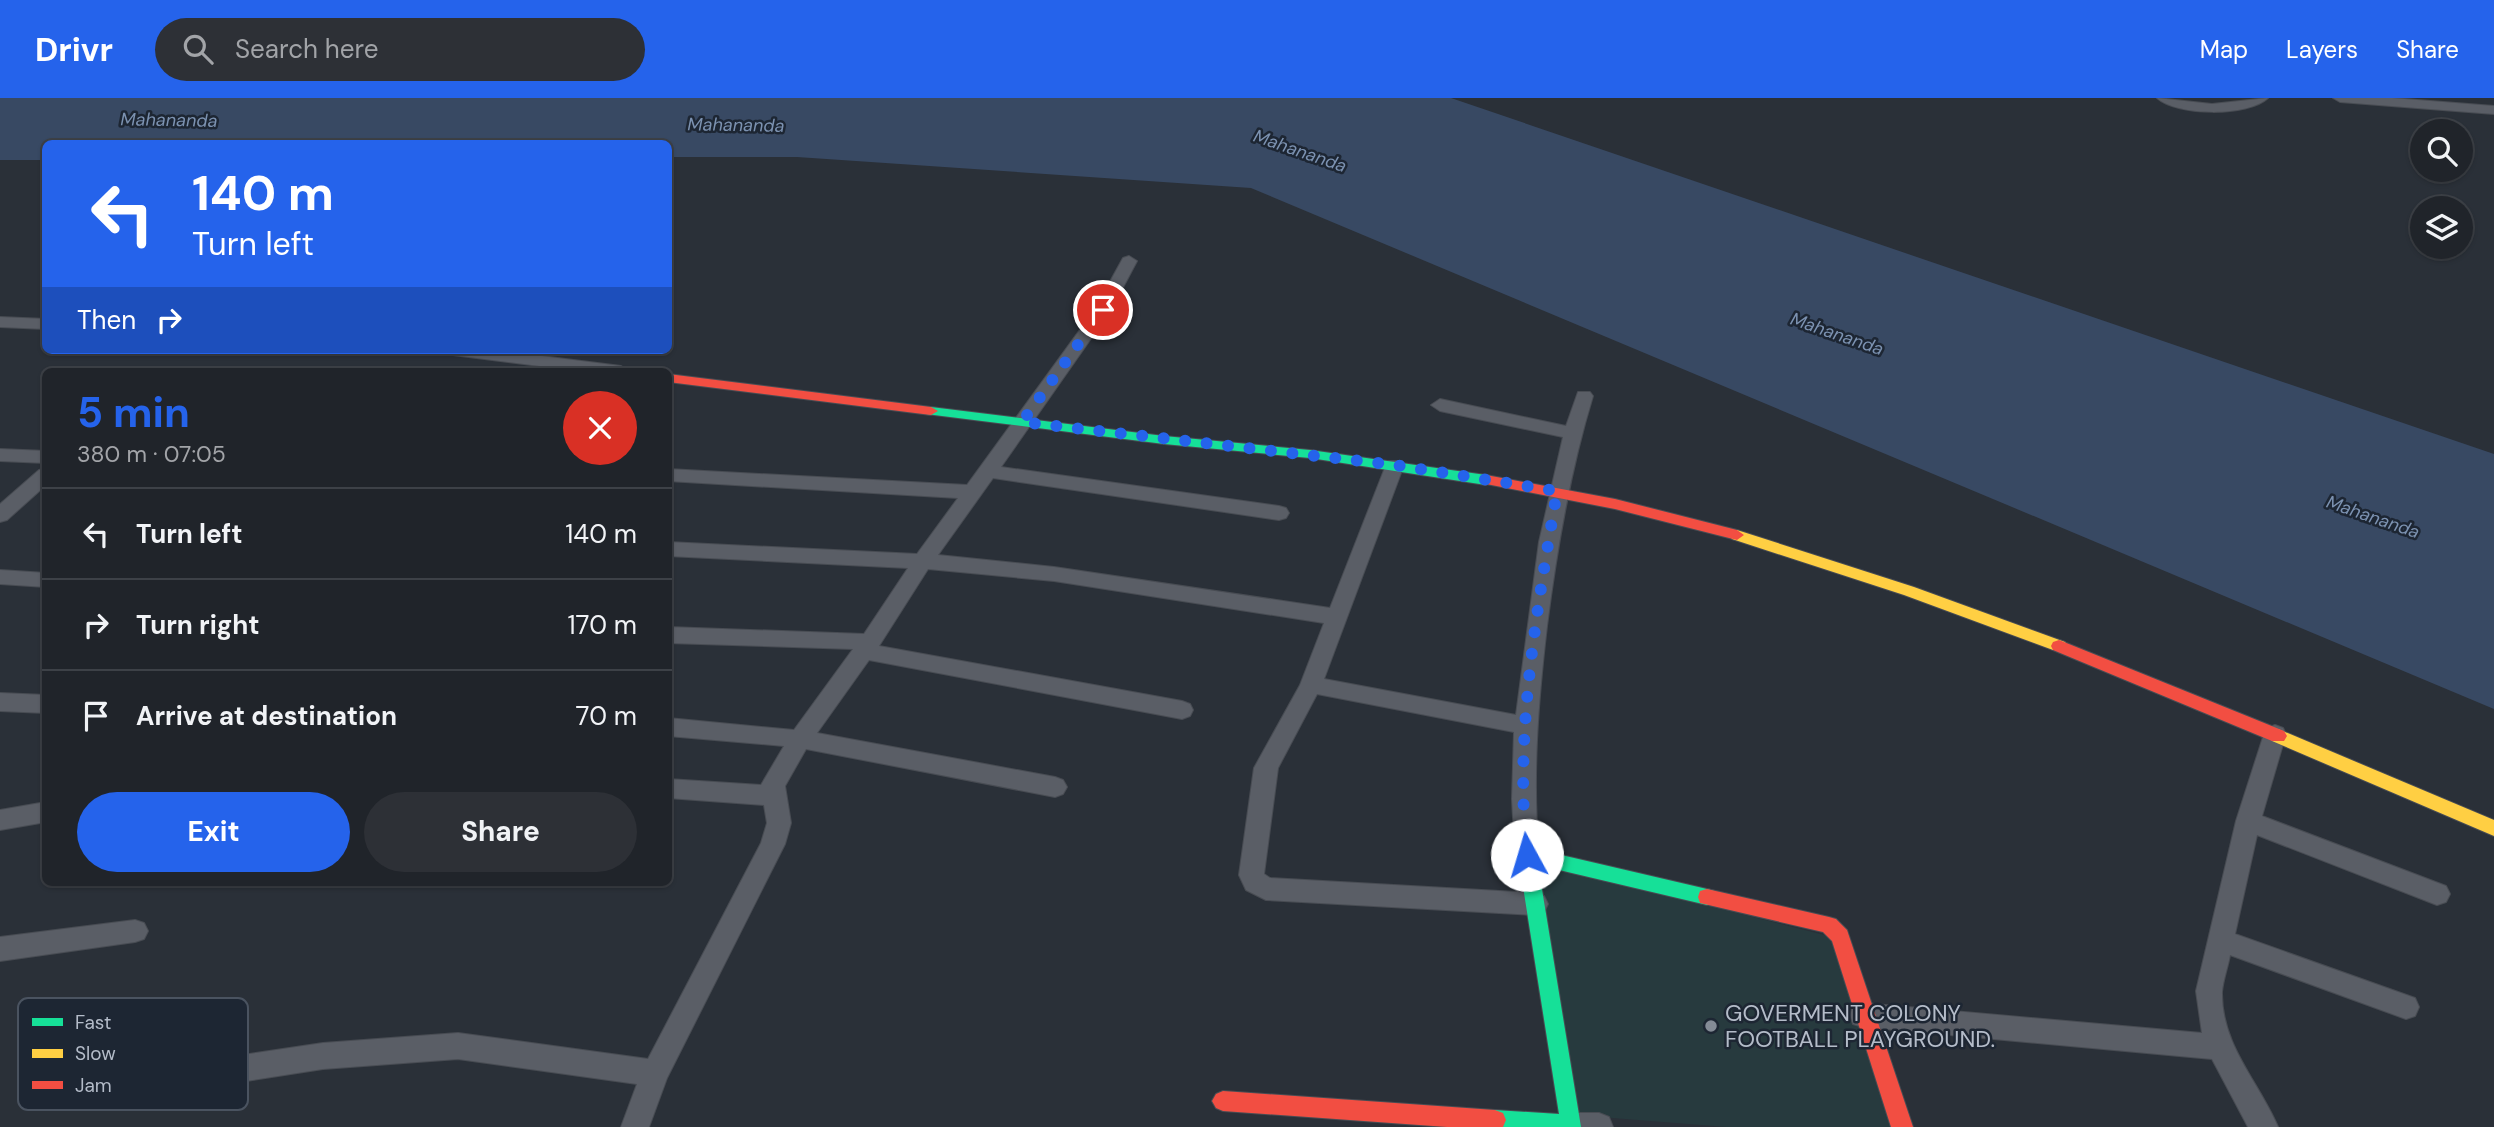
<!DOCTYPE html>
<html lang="en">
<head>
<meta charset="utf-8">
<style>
  :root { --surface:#20242a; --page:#2d3036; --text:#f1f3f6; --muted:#a2a4a8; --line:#3d4147; --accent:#2563eb }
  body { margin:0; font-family:"DM Sans",sans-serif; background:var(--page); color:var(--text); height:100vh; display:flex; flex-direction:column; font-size:26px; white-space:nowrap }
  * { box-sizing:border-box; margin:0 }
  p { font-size:23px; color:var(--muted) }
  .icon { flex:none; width:38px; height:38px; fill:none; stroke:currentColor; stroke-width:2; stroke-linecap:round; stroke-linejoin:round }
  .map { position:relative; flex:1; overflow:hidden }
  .panel { position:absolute; left:42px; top:270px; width:630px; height:518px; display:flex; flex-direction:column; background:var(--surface); border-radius:10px; box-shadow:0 2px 5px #0004,0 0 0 2px var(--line) }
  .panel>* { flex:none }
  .guide { position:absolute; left:42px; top:42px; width:630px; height:214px; border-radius:10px; box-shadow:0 2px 5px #0004,0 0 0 2px var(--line); background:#2563eb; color:#fff; overflow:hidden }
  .buttons { position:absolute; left:2410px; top:21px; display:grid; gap:14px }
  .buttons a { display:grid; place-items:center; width:63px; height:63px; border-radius:50%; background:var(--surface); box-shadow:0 2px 5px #0004,0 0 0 2px var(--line); font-size:35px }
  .pin { position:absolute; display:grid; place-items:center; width:60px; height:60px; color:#fff; margin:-30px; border:4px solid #fff; border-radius:50%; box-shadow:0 2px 7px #0007 }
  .me { position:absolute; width:77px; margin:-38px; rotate:354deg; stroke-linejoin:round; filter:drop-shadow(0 0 5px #0008) }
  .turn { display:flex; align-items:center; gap:24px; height:147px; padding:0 35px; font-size:32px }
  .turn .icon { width:91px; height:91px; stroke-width:2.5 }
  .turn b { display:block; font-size:49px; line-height:60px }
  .then { display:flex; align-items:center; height:66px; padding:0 35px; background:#0003; gap:14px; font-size:26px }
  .round { display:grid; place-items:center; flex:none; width:74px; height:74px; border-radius:37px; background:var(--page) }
  .headline { display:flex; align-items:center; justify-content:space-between; height:119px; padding:0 35px }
  h1 { font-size:42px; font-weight:700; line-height:52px; color:var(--accent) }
  .action { display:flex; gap:14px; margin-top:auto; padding:14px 35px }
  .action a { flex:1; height:80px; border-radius:42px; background:var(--accent); color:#fff; font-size:28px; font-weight:700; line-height:80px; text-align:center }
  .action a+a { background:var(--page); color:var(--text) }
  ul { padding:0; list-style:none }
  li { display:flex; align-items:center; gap:21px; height:91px; padding:0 35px; border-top:2px solid var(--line) }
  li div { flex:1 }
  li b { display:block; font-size:26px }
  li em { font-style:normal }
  header { display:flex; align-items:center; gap:42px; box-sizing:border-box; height:98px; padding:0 35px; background:var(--accent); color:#fff }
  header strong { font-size:33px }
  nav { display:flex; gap:38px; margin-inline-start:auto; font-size:24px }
  .search { width:490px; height:63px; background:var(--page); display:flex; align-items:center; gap:18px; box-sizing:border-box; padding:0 24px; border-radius:38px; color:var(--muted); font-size:26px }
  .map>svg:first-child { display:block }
  .green { fill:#273a3e }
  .water { fill:#384963 }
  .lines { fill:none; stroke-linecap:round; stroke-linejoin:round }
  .street-casing { stroke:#484c53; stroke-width:2 }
  .fast-casing { stroke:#484c53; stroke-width:2 }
  .slow-casing { stroke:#484c53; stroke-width:2 }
  .jam-casing { stroke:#484c53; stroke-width:2 }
  .street { fill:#5a5e66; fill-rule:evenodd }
  .fast { fill:#16e098; fill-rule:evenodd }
  .slow { fill:#ffcf43; fill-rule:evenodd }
  .jam { fill:#f24e42; fill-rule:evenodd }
  .route { stroke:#2563eb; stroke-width:12; stroke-dasharray:0 21.6 }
  .poi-dot { fill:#848b96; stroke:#1d2633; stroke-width:2.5 }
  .labels { text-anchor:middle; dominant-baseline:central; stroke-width:5; stroke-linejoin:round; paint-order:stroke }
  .far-water-label { font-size:18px; font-style:italic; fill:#7c92b1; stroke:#1d2633 }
  .near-poi-label { font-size:23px; fill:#b4bcc9; stroke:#1d2633; text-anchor:start }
  .key { fill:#1d2633; stroke:#4a5360; stroke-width:2 }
  .key-label { font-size:19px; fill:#b4bcc9 }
</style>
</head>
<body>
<header>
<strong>Drivr</strong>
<div class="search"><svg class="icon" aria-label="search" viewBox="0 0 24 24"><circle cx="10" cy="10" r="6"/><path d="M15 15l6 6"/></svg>Search here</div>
<nav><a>Map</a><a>Layers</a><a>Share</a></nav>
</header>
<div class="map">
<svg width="2494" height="1029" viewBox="0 0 2494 1029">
  <rect width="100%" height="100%" fill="#2a3038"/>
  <!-- green -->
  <path class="green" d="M1532 763 1832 839 1896 1029H1726L1575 1017Z"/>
  <!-- water -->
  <path class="water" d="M0 0H1451L2494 356V611L1251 90 797 59H669L668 46H46L45 62H0Z"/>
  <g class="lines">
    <!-- street casing -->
    <g class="street-casing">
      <path id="street" d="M2157 0 2212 6 2268 0C2248 19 2177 18 2157 0Z
        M2333 0H2392L2494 8V16L2340 4Z
        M1129 158 1137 163 1111 212 1001 369 1279 408 1286 410 1289 415 1286 420 1279 422 993 380 938 457 1054 469 1330 510 1386 367 1388 363H1402L1404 367 1324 581 1516 617 1539 444 1563 339 1440 313 1431 307 1440 301 1566 328 1578 294H1590L1593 298C1570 373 1557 450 1547 528 1538 605 1532 680 1539 757L1536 764 1527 767 1518 764 1515 757 1512 701 1514 634 1317 596 1278 670 1264 776 1270 780 1535 795 1544 798 1548 806 1544 814 1535 817 1266 802 1246 792 1239 777 1254 670 1300 587 1324 525 1054 483 928 471 879 548 1182 603 1190 606 1193 612 1190 618 1182 621 869 562 817 635 1055 679 1063 682 1067 689 1063 696 1055 699 806 651 785 688 791 725 785 746 667 980 649 1029H621L637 986 458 961 323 971 59 1012 49 1008 45 998 49 988 59 984 323 945 458 935 648 961 761 745 767 725 764 707 668 700V681L761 687 784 648 668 638V620L794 632 853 551 668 545V529L864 536 908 470 668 458V444L917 456 958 400 668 383V371L967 387 1095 211 1123 160Z
        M0 219 46 221V231L0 229Z
        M444 252H494L621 268 630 273H579L453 257Z
        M0 351 46 353V365L0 363Z
        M46 370V387L7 422 0 424V406L39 372Z
        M0 472 46 475V489L0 486Z
        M0 595 46 597V615L0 613Z
        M2275 627 2283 630 2286 636 2262 718 2446 788 2450 796 2446 804 2437 807 2257 737 2235 836 2415 900 2419 909 2415 918 2406 921 2230 857C2228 869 2223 882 2222 894 2221 947 2259 984 2278 1029H2248L2212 961 1863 929 1853 926 1850 917 1853 908 1863 905 2202 935 2196 893 2236 723 2264 636 2267 630Z
        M46 704V724L0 732V712Z
        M135 822 144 825 148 833 144 841 135 844 0 863V839Z
        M1571 1015H1599L1609 1019 1613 1029H1557L1561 1019Z"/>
    </g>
    <!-- fast casing -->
    <g class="fast-casing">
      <path id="fast" d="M931 309 1164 338 1310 352 1486 377 1493 382 1486 387 1310 360 1164 346 926 316 924 313Z
        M1527 749 1707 791 1714 793 1716 799 1714 805 1707 807 1538 767 1581 1029H1487L1484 1022 1487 1015 1495 1012 1559 1016 1518 757 1520 752Z"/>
    </g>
    <!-- slow casing -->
    <g class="slow-casing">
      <path id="slow" d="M1737 432 1914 489 2065 544 2067 548 2065 552H2053L1904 497 1732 441 1730 437Z
        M2278 631 2494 722V738L2272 643 2269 638 2272 633Z"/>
    </g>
    <!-- jam casing -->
    <g class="jam-casing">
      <path id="jam" d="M668 276 931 309 938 313 931 317 668 284Z
        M1486 377 1615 401 1737 432 1744 437 1737 442 1615 411 1481 385 1479 382 1481 379Z
        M2059 542 2284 633 2287 638 2284 643H2272L2053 552 2051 548 2053 544Z
        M1707 791 1829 819 1836 821 1847 832 1913 1029H1891L1832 843 1823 834 1700 805 1698 799 1700 793Z
        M1223 993 1495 1012 1503 1015 1506 1022 1503 1029H1447L1223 1013 1216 1010 1212 1003 1216 996Z"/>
    </g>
    <!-- street -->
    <use href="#street" class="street"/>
    <!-- fast -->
    <use href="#fast" class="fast"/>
    <!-- slow -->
    <use href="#slow" class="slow"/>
    <!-- jam -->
    <use href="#jam" class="jam"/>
  </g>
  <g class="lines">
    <!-- route -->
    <path class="route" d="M1103 212 1022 324 1395 367 1557 393C1537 513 1514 636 1527 757"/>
  </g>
  <!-- markers -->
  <circle class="poi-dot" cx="1711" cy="928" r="7"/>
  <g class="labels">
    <!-- far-water labels -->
    <g class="far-water-label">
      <text transform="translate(169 22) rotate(1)">Mahananda</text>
      <text transform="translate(736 27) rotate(1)">Mahananda</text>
      <text transform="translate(1300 53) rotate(19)">Mahananda</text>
      <text transform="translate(1837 236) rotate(19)">Mahananda</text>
      <text transform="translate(2373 419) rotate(19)">Mahananda</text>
    </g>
    <!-- near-poi labels -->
    <g class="near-poi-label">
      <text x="1725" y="915">GOVERMENT COLONY<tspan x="1725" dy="26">FOOTBALL PLAYGROUND.</tspan></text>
    </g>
  </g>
  <!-- legend -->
  <rect x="18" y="900" width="230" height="112" rx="10" class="key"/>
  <rect x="32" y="920" width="31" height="8" fill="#16e098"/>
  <rect x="32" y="951" width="31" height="9" fill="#ffcf43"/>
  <rect x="32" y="983" width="31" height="8" fill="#f24e42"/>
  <g class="key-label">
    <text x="75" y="931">Fast</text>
    <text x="75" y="962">Slow</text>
    <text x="75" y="994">Jam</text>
  </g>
</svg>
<div class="buttons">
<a><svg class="icon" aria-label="search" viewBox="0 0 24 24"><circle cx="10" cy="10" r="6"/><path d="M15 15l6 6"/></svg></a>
<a><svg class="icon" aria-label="layers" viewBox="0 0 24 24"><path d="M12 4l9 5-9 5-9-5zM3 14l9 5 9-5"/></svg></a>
</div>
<div class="pin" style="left:1103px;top:212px;background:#d93025"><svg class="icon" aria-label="arrive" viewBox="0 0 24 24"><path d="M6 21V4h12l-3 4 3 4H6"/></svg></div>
<svg class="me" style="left:1527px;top:757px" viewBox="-20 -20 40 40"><circle r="19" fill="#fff"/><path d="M0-13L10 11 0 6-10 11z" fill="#2563eb"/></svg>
<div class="guide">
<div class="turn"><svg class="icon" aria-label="left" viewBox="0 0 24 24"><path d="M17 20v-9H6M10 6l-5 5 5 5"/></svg><div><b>140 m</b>Turn left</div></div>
<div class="then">Then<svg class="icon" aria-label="right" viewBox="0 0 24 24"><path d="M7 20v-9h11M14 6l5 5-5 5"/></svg></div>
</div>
<section class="panel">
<div class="headline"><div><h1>5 min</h1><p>380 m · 07:05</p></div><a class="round" style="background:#d93025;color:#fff"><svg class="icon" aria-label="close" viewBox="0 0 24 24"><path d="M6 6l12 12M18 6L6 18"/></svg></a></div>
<ul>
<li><svg class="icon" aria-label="left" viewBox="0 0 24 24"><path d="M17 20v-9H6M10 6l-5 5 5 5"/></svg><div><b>Turn left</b></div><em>140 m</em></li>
<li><svg class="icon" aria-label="right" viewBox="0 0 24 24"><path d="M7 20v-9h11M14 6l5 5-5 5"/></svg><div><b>Turn right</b></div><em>170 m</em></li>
<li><svg class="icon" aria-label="arrive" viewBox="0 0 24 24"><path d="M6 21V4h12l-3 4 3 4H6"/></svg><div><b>Arrive at destination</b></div><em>70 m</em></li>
</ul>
<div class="action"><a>Exit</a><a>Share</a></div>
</section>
</div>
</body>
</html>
